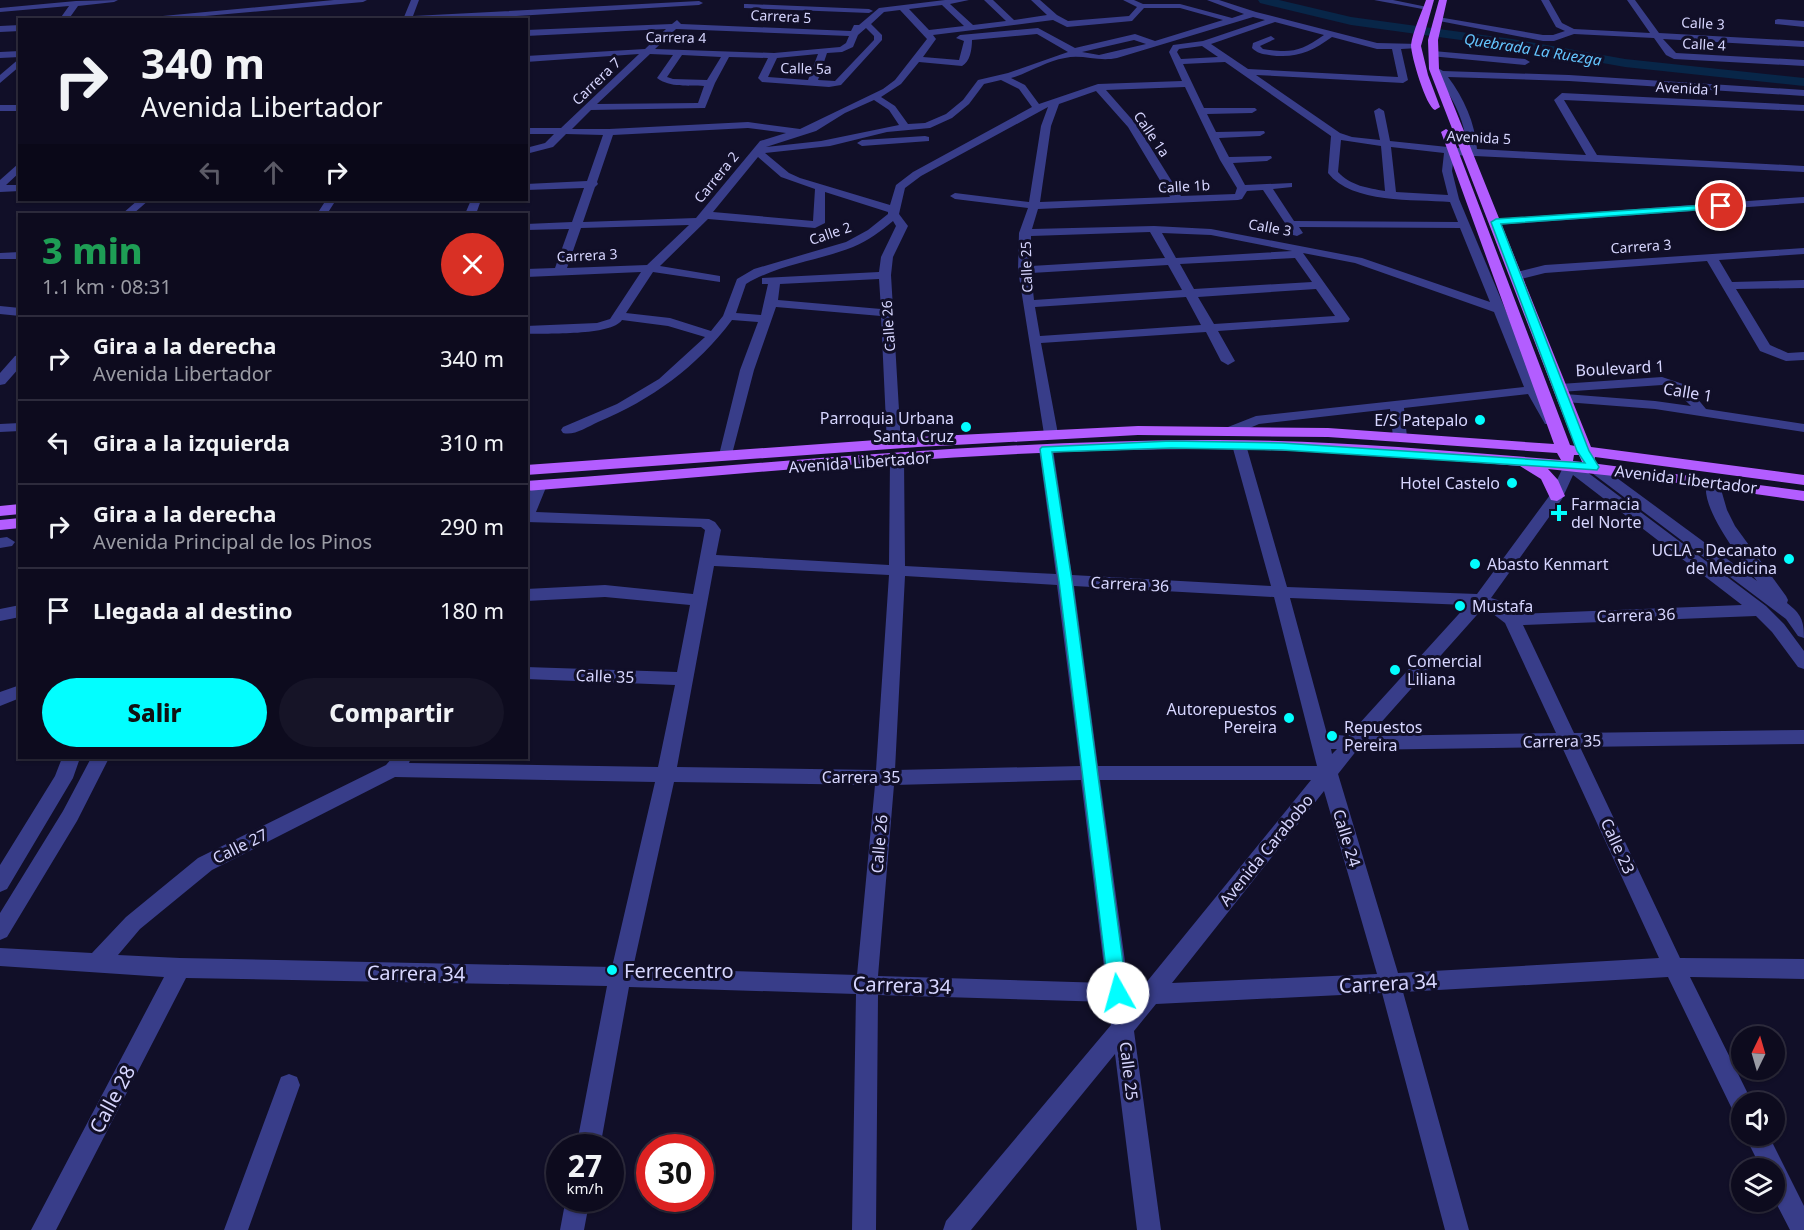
<!DOCTYPE html>
<html lang="es">
<head>
<meta charset="utf-8">
<style>
  :root { --surface:#0d0b1e; --page:#161427; --text:#f1f3f6; --muted:#9a9ba4; --line:#2d2b3c; --accent:#02feff }
  body { margin:0; font-family:"Noto Sans",sans-serif; background:var(--page); color:var(--text); height:100vh; display:flex; flex-direction:column; font-size:22px; white-space:nowrap }
  * { box-sizing:border-box; margin:0 }
  p { font-size:20px; color:var(--muted) }
  .icon { flex:none; width:33px; height:33px; fill:none; stroke:currentColor; stroke-width:2; stroke-linecap:round; stroke-linejoin:round }
  .map { position:relative; flex:1; overflow:hidden }
  .details { position:absolute; left:18px; top:213px; width:510px; height:546px; display:flex; flex-direction:column; background:var(--surface); border-radius:0px; box-shadow:0 2px 4px #0004,0 0 0 2px var(--line) }
  .details>* { flex:none }
  .guide { position:absolute; left:18px; top:18px; width:510px; height:183px; border-radius:0px; box-shadow:0 2px 4px #0004,0 0 0 2px var(--line); background:#0d0b1e; color:var(--text); overflow:hidden }
  .needle { width:39px; rotate:5deg }
  .controls { position:absolute; left:1731px; top:1026px; display:grid; gap:12px }
  .controls a { display:grid; place-items:center; width:54px; height:54px; border-radius:50%; background:var(--surface); box-shadow:0 2px 4px #0004,0 0 0 2px var(--line); font-size:30px }
  .speed { position:absolute; left:546px; top:1134px; display:flex; gap:12px; font-size:30px; font-weight:700; text-align:center }
  .speed>* { display:grid; place-content:center; width:78px; height:78px; border-radius:50%; background:var(--surface); box-shadow:0 2px 4px #0004,0 0 0 2px var(--line); line-height:1 }
  .speed small { font-size:15px; font-weight:400 }
  .speed .limit { border:9px solid #d22; background:#fff; color:#111 }
  .pin { position:absolute; display:grid; place-items:center; width:51px; height:51px; color:#fff; margin:-26px; border:3px solid #fff; border-radius:50%; box-shadow:0 2px 6px #0007 }
  .me { position:absolute; width:66px; margin:-33px; rotate:353deg; stroke-linejoin:round; filter:drop-shadow(0 0 4px #0008) }
  .turn { display:flex; align-items:center; gap:21px; height:126px; padding:0 24px; font-size:27px }
  .turn .icon { width:78px; height:78px; stroke-width:2.5 }
  .turn b { display:block; font-size:42px; line-height:51px }
  .lanes { display:flex; align-items:center; height:57px; padding:0 24px; background:#0003; justify-content:center; gap:30px; direction:ltr }
  .lanes .off { opacity:.35 }
  .round { display:grid; place-items:center; flex:none; width:63px; height:63px; border-radius:32px; background:var(--page) }
  .head { display:flex; align-items:center; justify-content:space-between; height:102px; padding:0 24px }
  h1 { font-size:36px; font-weight:800; line-height:45px; color:#1e9e55 }
  .primary-button { display:flex; gap:12px; margin-top:auto; padding:12px 24px }
  .primary-button a { flex:1; height:69px; border-radius:36px; background:var(--accent); color:#111; font-size:24px; font-weight:800; line-height:69px; text-align:center }
  .primary-button a+a { background:var(--page); color:var(--text) }
  ul { padding:0; list-style:none }
  li { display:flex; align-items:center; gap:18px; height:84px; padding:0 24px; border-top:2px solid var(--line) }
  li div { flex:1 }
  li b { display:block; font-size:22px }
  li em { font-style:normal }
  .map>svg:first-child { display:block }
  .lines { fill:none; stroke-linecap:round; stroke-linejoin:round }
  .river { fill:#082648; fill-rule:evenodd }
  .minor { fill:#383d89; fill-rule:evenodd }
  .major { fill:#b35dff; fill-rule:evenodd }
  .route { fill:#02feff; stroke:#01a5a6; stroke-width:1.5 }
  .poi-dot { fill:#02feff; stroke:#110f28; stroke-width:2 }
  .labels { text-anchor:middle; dominant-baseline:central; stroke-width:6; stroke-linejoin:round; paint-order:stroke }
  .far-street-label { font-size:14px; fill:#d7d6ff; stroke:#110f28 }
  .far-water-label { font-size:15px; font-style:italic; fill:#64c6ff; stroke:#110f28 }
  .street-label { font-size:16px; fill:#d7d6ff; stroke:#110f28 }
  .poi-label { font-size:16px; fill:#d7d6ff; stroke:#110f28; text-anchor:end }
  .near-poi-label { font-size:20px; fill:#d7d6ff; stroke:#110f28; text-anchor:start }
  .near-street-label { font-size:20px; fill:#d7d6ff; stroke:#110f28 }
</style>
</head>
<body>
<div class="map">
<svg width="1804" height="1230" viewBox="0 0 1804 1230">
  <rect width="100%" height="100%" fill="#110f28"/>
  <g class="lines">
    <!-- river -->
    <path class="river" d="M1258 0H1279L1351 17 1512 39 1625 59 1804 78V86L1625 67 1512 47 1351 25 1260 3Z"/>
    <!-- minor -->
    <path class="minor" d="M118 0 114 2 78 6 68 20H59L69 6 0 12V8L76 1Z
      M334 0H367L363 2 160 20H120Z
      M411 0H419L413 16 699 1 703 3 699 5 448 20H390L404 17Z
      M945 0H969L950 4 973 25 1006 21 984 0H993L1014 20 1047 15 1031 0H1040L1057 15 1068 21 1129 16 1137 7 1123 0H1134L1143 4H1180L1232 18 1244 14 1207 0H1219L1256 12 1377 43 1419 44V48L1401 49 1408 80 1403 83 1256 75 1340 133 1352 137 1380 140 1374 111 1379 108 1384 111 1390 141 1467 149C1465 118 1451 93 1431 70L1436 67 1443 71 1569 75 1804 90V96L1569 81 1448 77C1464 98 1475 123 1477 149L1586 155 1554 100 1562 93 1804 105V111L1564 100 1597 155 1804 166V172L1454 155 1452 171 1459 199 1539 390 1557 421 1555 424H1545L1528 394 1404 408 1407 437 1400 441 1393 437 1390 409 1259 424 1238 433H1228L1226 430 1228 427 1256 416 1524 387 1494 312 1355 263 1303 253 1350 319 1348 322 1218 331 1235 361 1228 365 1221 361 1206 332 1041 343 1058 434 1051 438 1044 434 1018 270 1019 233 1028 208 955 199 950 196 955 193 1029 202 1041 126 1048 107 921 176 905 188 899 214 908 226 893 257 891 275 901 444 899 447H889L887 444 881 316 776 307 754 370 731 458 726 459 719 455 740 370 758 322 732 320C697 367 651 400 598 422 587 427 574 436 563 433L561 430 563 427 617 404 659 379 705 337 668 326 622 320C611 336 547 333 526 334V326L597 323 610 319 641 272 526 277V269L555 268 569 229 526 230V224L572 222 584 188 526 190V184L587 181 603 135 566 134 553 147 526 154V148L545 143 554 134H526V128H561L639 54 526 62V56L645 49 666 29 526 36V30L672 24 677 20 681 24 851 31 854 25H859L879 8ZM942 5 964 26 929 30 909 9ZM1144 8H1180L1223 20 1155 41 1135 34 1075 48 1038 28 960 35 956 38 964 41 959 60 923 57 936 39 933 35 1053 20 1067 27 1132 21ZM900 10 927 39 895 80 883 89 800 129 748 122 609 129H572L591 110 705 108 715 83 729 57 768 58 758 78 762 82 829 87 841 85 882 40V35L871 24 884 12ZM1253 17 1265 20 1203 41 1173 45 1169 52 1182 81 1098 84 1039 104 1025 85 1011 78C1029 73 1046 61 1065 58 1082 54 1098 62 1117 58ZM1275 22 1324 35C1300 52 1291 53 1263 49L1260 46 1275 39 1271 36 1253 43 1252 48C1257 53 1262 54 1269 55 1295 59 1311 52 1332 37L1377 49H1392L1398 77 1248 69 1211 44ZM866 28 874 36V40L835 81 818 80 827 53 842 52 853 47 858 35ZM676 29 849 36 846 43 840 47 774 53 655 49ZM1037 34 1068 52 1008 73 978 80 963 100 946 114 925 123 908 124 895 106 881 97 901 84 919 62 962 66C970 62 972 49 972 40ZM1134 40 1146 44 1099 55 1082 52ZM1202 46 1218 57 1181 59 1177 52 1179 49ZM650 54 673 55 657 78C670 88 689 85 704 86L698 103 597 104ZM818 54 808 80 768 77 777 58ZM682 55 721 57 707 80 673 79 667 77ZM1225 62 1331 136 1328 173C1352 204 1414 199 1450 202L1458 222 1294 221 1273 189 1292 187V183L1245 185 1233 163 1267 161 1272 158 1271 156 1229 157 1219 138 1260 136 1265 133 1264 131 1216 132 1207 114 1252 113 1257 110 1255 108H1204L1183 64ZM1001 80 1019 89 1032 107 913 172 896 185 890 205 800 178 789 173 765 153 830 146 887 132 930 128 952 118 969 104 984 84ZM1185 87 1220 160 1237 188 1235 194 1181 196 1136 124 1106 90ZM1096 91 1128 127 1170 197 1040 202 1051 126 1059 104ZM874 100 889 110 899 125 821 141 766 147 816 131 845 113ZM748 128 786 133 760 141 696 218 583 222 595 187 598 184 597 182 613 135ZM1341 140 1381 146 1385 191C1368 188 1351 186 1338 172ZM1391 147 1444 153 1442 171 1448 195 1396 192ZM758 157 781 177 815 189 813 221 713 212ZM1263 190 1293 235 1297 236 1303 233 1299 227 1460 228 1490 302 1362 258 1211 229 1154 226 1032 229 1038 209 1238 200 1242 199 1247 191ZM825 192 888 212V214L868 230 846 242 754 269 737 279 723 316 711 331 670 318 626 313 653 272 720 282V276L660 266 708 219 815 228 825 223ZM893 221 896 226 881 257 879 272 762 278V284H768L761 315 736 313 746 284C779 264 818 261 853 247 868 241 881 231 893 221ZM689 225 647 265 567 268 581 228ZM1150 232 1165 258 1031 266V236ZM1162 233 1211 235 1292 251 1176 258ZM1295 258 1312 282 1194 289 1180 264ZM1168 265 1182 290 1034 300 1031 273ZM879 279 881 309 778 300 780 284ZM1316 289 1335 316 1214 324 1198 297ZM1186 297 1201 325 1040 336 1035 307Z
      M1374 0H1393L1432 8 1428 10Z
      M1541 0H1549L1562 23 1574 29 1650 33 1627 0H1635L1659 33 1804 41V47L1663 39 1676 53 1804 60V66L1674 59 1666 55 1654 38 1574 34 1554 41H1543L1434 20 1438 17 1543 35H1553L1565 31 1556 27Z
      M747 4 869 9 873 11 869 13 744 8V4Z
      M1778 19 1804 21V27L1775 24V20Z
      M20 25V31L0 32V26Z
      M20 51V57L0 58V52Z
      M1433 51 1525 59 1530 62 1525 65 1430 56 1429 54Z
      M20 58V66L0 83V75Z
      M0 105H20V111H0Z
      M925 136 929 137V141L862 146 857 143 862 140Z
      M18 164 20 172 6 185H20V191L0 192V180Z
      M1804 197V203L1496 225 1490 222 1496 219Z
      M138 200H149L133 214H122Z
      M326 200H336L327 214H317Z
      M471 200H481L476 214H465Z
      M1804 248V254L1719 260 1732 282 1804 280V288L1736 289 1770 345 1788 353 1804 352V360L1786 361 1760 351 1707 261 1545 273 1517 280 1511 276 1513 273 1545 265Z
      M20 252V259H0V253Z
      M0 306 20 308V316L0 314Z
      M20 355V367L5 384 0 385V373L15 356Z
      M1662 377 1686 385 1706 409 1804 424V432L1655 409 1565 402 1558 398 1565 394 1655 401 1691 406 1676 391 1662 385 1560 392 1553 388 1560 384Z
      M20 423V431L0 432V424Z
      M1239 441 1246 445 1287 587 1477 594 1550 495 1565 463H1575L1766 606 1784 624 1804 651V669L1798 667 1772 632 1756 616 1523 625 1574 733 1804 730V744L1580 747 1680 958 1804 959V979L1690 977 1752 1102H1742V1116L1734 1113 1668 977 1403 992 1469 1230H1445L1382 993 1156 1004 1134 1031 1161 1230H1137L1115 1054 971 1230H943L946 1221 1111 1025 1109 1002 878 995 876 1230H852L856 994 629 987 600 1148H576L607 986 186 978 56 1230H31L164 977 0 966V948L92 953 126 917 198 858 386 765 392 758H411L409 763 658 767 675 685 526 679V667L677 672 690 605 605 597 526 601V589L605 585 693 594 705 530 701 527 526 522V499L535 482 540 480 547 485 536 512 709 519 715 522 721 530 716 555 889 565 890 459 897 455 904 459 905 566 1056 574 1039 449 1046 445 1053 449 1072 575 1271 586 1232 445ZM1573 475 1742 605 1516 614 1501 601 1491 598 1562 499ZM714 566 889 575 876 770 677 767ZM905 576 1057 585 1080 766 895 770ZM1074 586 1274 597 1317 766H1098ZM1290 598 1467 605 1348 736 1327 734ZM1484 607 1505 623 1556 733 1369 736ZM1562 747 1659 958 1398 973 1338 774 1357 750ZM1331 749H1337L1332 754ZM395 777 655 782 612 967 180 958 118 955 140 929 212 870ZM1081 780 1106 983 878 976 894 785ZM1100 780H1311L1145 984 1128 983ZM674 782 875 785 857 975 633 968ZM1324 791 1377 974 1172 983Z
      M1593 463 1598 464 1757 581C1743 562 1695 503 1708 479H1718L1727 510 1735 526 1786 596 1788 600 1787 603C1801 614 1804 620 1804 638L1798 636 1786 619 1588 470 1586 467 1588 464Z
      M7 537 15 542 12 546 0 548V538Z
      M20 605V617L0 621V609Z
      M20 685V698L0 706V692Z
      M62 758H80L73 778 7 889 0 892V865L55 776Z
      M91 758H109L77 821 7 937 0 940V913L63 811Z
      M289 1074 297 1077 300 1085 248 1230H224L278 1085 281 1077Z
      M1745 1136H1769L1804 1206V1230H1790L1774 1199V1168H1761Z
      M566 1198H590L584 1230H560Z"/>
    <!-- major -->
    <path class="major" d="M1426 0H1434L1421 46 1428 75 1440 107 1435 110C1426 107 1411 56 1411 45 1413 31 1421 14 1426 0Z
      M1439 0H1447L1438 40 1439 69 1591 447 1804 475V485L1595 457 1594 462 1591 463 1804 491V501L1670 482 1548 469 1558 480 1565 496 1557 501 1551 500 1541 479 1520 466C1415 458 1310 449 1205 449 979 449 752 474 526 491V481C751 465 977 441 1202 440 1322 439 1442 450 1561 460L1557 453 1328 437 1138 435 918 447 526 475V465L918 437 1138 426 1328 428 1554 444 1441 132 1446 129 1451 132 1570 445 1575 446 1429 69 1428 40ZM1574 455H1579L1582 462 1573 461Z
      M20 504V514L0 516V506Z
      M20 518V528L0 530V520Z"/>
  </g>
  <!-- route -->
  <path class="route" d="M1721 204 1725 206 1724 208 1501 224 1589 451 1599 467 1597 470 1282 450 1171 448 1052 452 1072 581 1127 993 1124 999 1118 1001 1112 999 1109 993 1059 581 1040 449 1042 447 1171 441 1282 443 1585 463 1577 451 1491 222 1496 219Z"/>
  <!-- markers -->
  <g class="poi-dot">
    <circle cx="1480" cy="420" r="6"/>
    <circle cx="966" cy="427" r="6"/>
    <circle cx="1512" cy="483" r="6"/>
    <path d="M1556 504h6v6h6v6h-6v6h-6v-6h-6v-6h6z"/>
    <circle cx="1789" cy="559" r="6"/>
    <circle cx="1475" cy="564" r="6"/>
    <circle cx="1460" cy="606" r="6"/>
    <circle cx="1395" cy="670" r="6"/>
    <circle cx="1289" cy="718" r="6"/>
    <circle cx="1332" cy="736" r="6"/>
    <circle cx="612" cy="970" r="6"/>
  </g>
  <g class="labels">
    <!-- far-street labels -->
    <g class="far-street-label">
      <text transform="translate(781 16) rotate(3)">Carrera 5</text>
      <text transform="translate(1703 23) rotate(3)">Calle 3</text>
      <text transform="translate(676 37) rotate(1)">Carrera 4</text>
      <text transform="translate(1704 44) rotate(3)">Calle 4</text>
      <text transform="translate(806 68) rotate(1)">Calle 5a</text>
      <text transform="translate(596 81) rotate(-44)">Carrera 7</text>
      <text transform="translate(1688 88) rotate(3)">Avenida 1</text>
      <text transform="translate(1152 134) rotate(56)">Calle 1a</text>
      <text transform="translate(1479 137) rotate(3)">Avenida 5</text>
      <text transform="translate(716 177) rotate(-51)">Carrera 2</text>
      <text transform="translate(1184 186) rotate(-3)">Calle 1b</text>
      <text transform="translate(1270 227) rotate(10)">Calle 3</text>
      <text transform="translate(830 233) rotate(-19)">Calle 2</text>
      <text transform="translate(1641 246) rotate(-4)">Carrera 3</text>
      <text transform="translate(587 255) rotate(-3)">Carrera 3</text>
      <text transform="translate(1026 267) rotate(-92)">Calle 25</text>
      <text transform="translate(888 326) rotate(-94)">Calle 26</text>
    </g>
    <!-- far-water labels -->
    <g class="far-water-label">
      <text transform="translate(1533 49) rotate(9)">Quebrada La Ruezga</text>
    </g>
    <!-- street labels -->
    <g class="street-label">
      <text transform="translate(1620 368) rotate(-3)">Boulevard 1</text>
      <text transform="translate(1688 392) rotate(9)">Calle 1</text>
      <text transform="translate(860 462) rotate(-4)">Avenida Libertador</text>
      <text transform="translate(1686 479) rotate(7)">Avenida Libertador</text>
      <text transform="translate(1130 584) rotate(3)">Carrera 36</text>
      <text transform="translate(1636 615) rotate(-2)">Carrera 36</text>
      <text transform="translate(605 676) rotate(2)">Calle 35</text>
      <text transform="translate(1562 741) rotate(-1)">Carrera 35</text>
      <text x="861" y="777">Carrera 35</text>
      <text transform="translate(1347 838) rotate(73)">Calle 24</text>
      <text transform="translate(879 844) rotate(-85)">Calle 26</text>
      <text transform="translate(240 846) rotate(-26)">Calle 27</text>
      <text transform="translate(1618 846) rotate(65)">Calle 23</text>
      <text transform="translate(1266 850) rotate(-51)">Avenida Carabobo</text>
      <text transform="translate(1129 1071) rotate(83)">Calle 25</text>
    </g>
    <!-- poi labels -->
    <g class="poi-label">
      <text x="954" y="418">Parroquia Urbana<tspan x="954" dy="18">Santa Cruz</tspan></text>
      <text x="1468" y="420">E/S Patepalo</text>
      <text x="1500" y="483">Hotel Castelo</text>
      <text x="1571" y="504" text-anchor="start">Farmacia<tspan x="1571" dy="18">del Norte</tspan></text>
      <text x="1777" y="550">UCLA - Decanato<tspan x="1777" dy="18">de Medicina</tspan></text>
      <text x="1487" y="564" text-anchor="start">Abasto Kenmart</text>
      <text x="1472" y="606" text-anchor="start">Mustafa</text>
      <text x="1407" y="661" text-anchor="start">Comercial<tspan x="1407" dy="18">Liliana</tspan></text>
      <text x="1277" y="709">Autorepuestos<tspan x="1277" dy="18">Pereira</tspan></text>
      <text x="1344" y="727" text-anchor="start">Repuestos<tspan x="1344" dy="18">Pereira</tspan></text>
    </g>
    <!-- near-poi labels -->
    <g class="near-poi-label">
      <text x="624" y="970">Ferrecentro</text>
    </g>
    <!-- near-street labels -->
    <g class="near-street-label">
      <text transform="translate(416 973) rotate(1)">Carrera 34</text>
      <text transform="translate(1388 983) rotate(-3)">Carrera 34</text>
      <text transform="translate(902 985) rotate(2)">Carrera 34</text>
      <text transform="translate(112 1099) rotate(-62)">Calle 28</text>
    </g>
  </g>
</svg>
<div class="controls">
<a><svg class="needle" viewBox="-14 -14 28 28"><path d="M0-13l5 13h-10z" fill="#e53935"/><path d="M0 13l5-13h-10z" fill="#9a9ba4"/></svg></a>
<a><svg class="icon" aria-label="sound" viewBox="0 0 24 24"><path d="M4 9h4l5-4v14l-5-4H4zM17 9q2 3 0 6"/></svg></a>
<a><svg class="icon" aria-label="layers" viewBox="0 0 24 24"><path d="M12 4l9 5-9 5-9-5zM3 14l9 5 9-5"/></svg></a>
</div>
<div class="speed"><div>27<small>km/h</small></div><div class="limit">30</div></div>
<div class="pin" style="left:1721px;top:206px;background:#d93025"><svg class="icon" aria-label="arrive" viewBox="0 0 24 24"><path d="M6 21V4h12l-3 4 3 4H6"/></svg></div>
<svg class="me" style="left:1118px;top:993px" viewBox="-20 -20 40 40"><circle r="19" fill="#fff"/><path d="M0-13L10 11 0 6-10 11z" fill="#02feff"/></svg>
<div class="guide">
<div class="turn"><svg class="icon" aria-label="right" viewBox="0 0 24 24"><path d="M7 20v-9h11M14 6l5 5-5 5"/></svg><div><b>340 m</b>Avenida Libertador</div></div>
<div class="lanes"><svg class="icon off" aria-label="left" viewBox="0 0 24 24"><path d="M17 20v-9H6M10 6l-5 5 5 5"/></svg><svg class="icon off" aria-label="ahead" viewBox="0 0 24 24"><path d="M12 20V5M6 11l6-6 6 6"/></svg><svg class="icon" aria-label="right" viewBox="0 0 24 24"><path d="M7 20v-9h11M14 6l5 5-5 5"/></svg></div>
</div>
<section class="details">
<div class="head"><div><h1>3 min</h1><p>1.1 km · 08:31</p></div><a class="round" style="background:#d93025;color:#fff"><svg class="icon" aria-label="close" viewBox="0 0 24 24"><path d="M6 6l12 12M18 6L6 18"/></svg></a></div>
<ul>
<li><svg class="icon" aria-label="right" viewBox="0 0 24 24"><path d="M7 20v-9h11M14 6l5 5-5 5"/></svg><div><b>Gira a la derecha</b><p>Avenida Libertador</p></div><em>340 m</em></li>
<li><svg class="icon" aria-label="left" viewBox="0 0 24 24"><path d="M17 20v-9H6M10 6l-5 5 5 5"/></svg><div><b>Gira a la izquierda</b></div><em>310 m</em></li>
<li><svg class="icon" aria-label="right" viewBox="0 0 24 24"><path d="M7 20v-9h11M14 6l5 5-5 5"/></svg><div><b>Gira a la derecha</b><p>Avenida Principal de los Pinos</p></div><em>290 m</em></li>
<li><svg class="icon" aria-label="arrive" viewBox="0 0 24 24"><path d="M6 21V4h12l-3 4 3 4H6"/></svg><div><b>Llegada al destino</b></div><em>180 m</em></li>
</ul>
<div class="primary-button"><a>Salir</a><a>Compartir</a></div>
</section>
</div>
</body>
</html>
